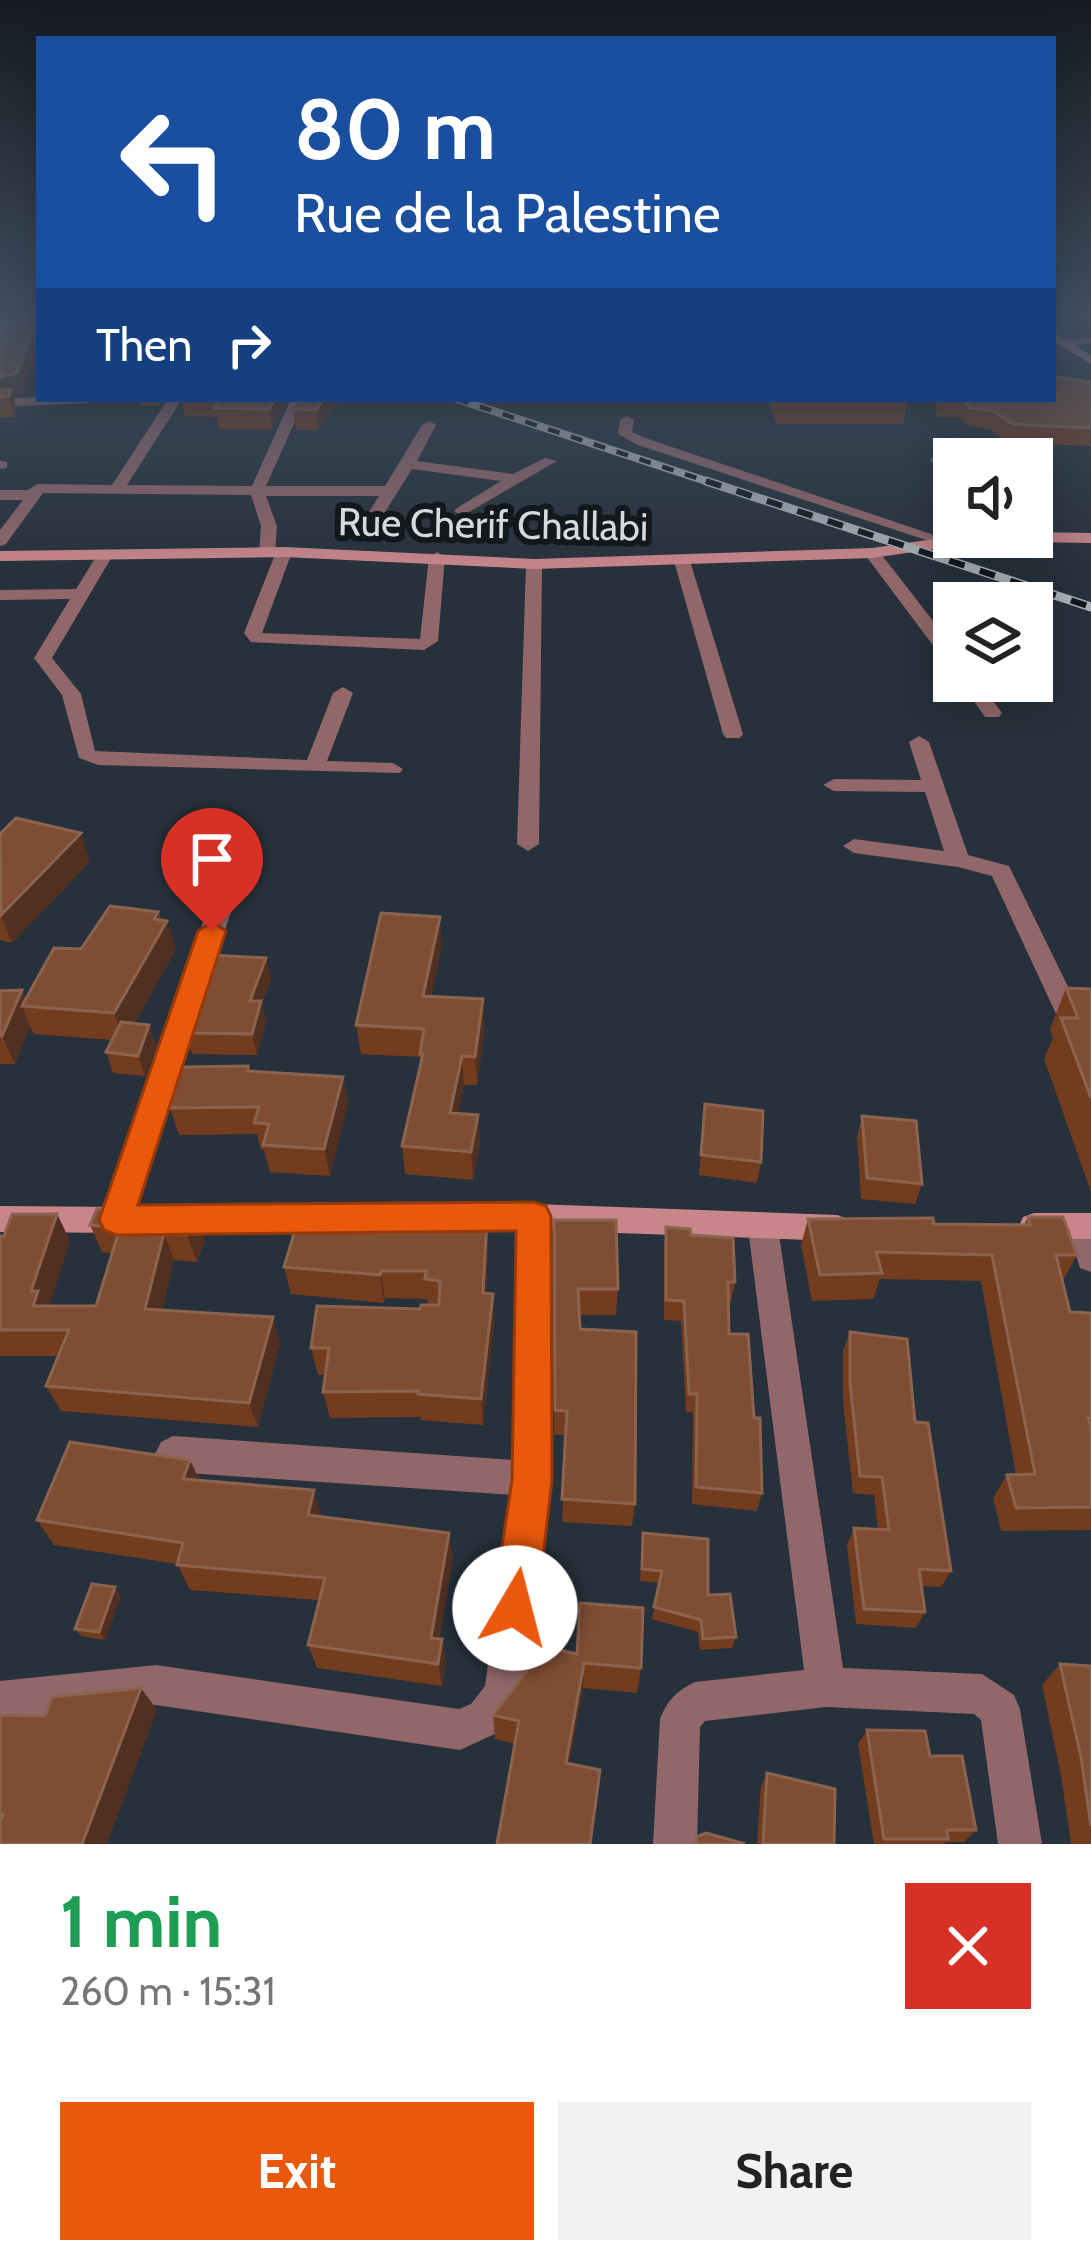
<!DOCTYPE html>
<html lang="en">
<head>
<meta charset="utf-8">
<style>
  :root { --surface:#fff; --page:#f2f2f2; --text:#222; --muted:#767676; --accent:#ea580c }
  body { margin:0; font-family:Cabin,sans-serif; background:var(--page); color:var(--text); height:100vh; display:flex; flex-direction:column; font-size:45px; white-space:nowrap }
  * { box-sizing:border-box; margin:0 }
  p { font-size:39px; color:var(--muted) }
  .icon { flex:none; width:66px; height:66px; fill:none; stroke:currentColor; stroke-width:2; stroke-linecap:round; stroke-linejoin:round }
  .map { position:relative; height:1844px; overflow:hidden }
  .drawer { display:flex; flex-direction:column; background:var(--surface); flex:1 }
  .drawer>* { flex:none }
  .guide { position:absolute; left:36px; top:36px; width:1020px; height:366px; border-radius:0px; box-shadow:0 6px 30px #0003; background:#1a4fa0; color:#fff; overflow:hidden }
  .controls { position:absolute; left:933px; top:438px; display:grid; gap:24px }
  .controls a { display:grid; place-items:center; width:120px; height:120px; border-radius:0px; background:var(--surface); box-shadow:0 6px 30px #0003; font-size:60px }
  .pin { position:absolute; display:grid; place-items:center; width:102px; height:102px; color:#fff; margin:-123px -51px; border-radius:50% 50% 50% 0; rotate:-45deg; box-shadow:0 0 12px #0007 }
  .pin .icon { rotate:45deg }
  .me { position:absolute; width:132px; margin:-66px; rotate:8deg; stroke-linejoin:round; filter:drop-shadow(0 0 9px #0008) }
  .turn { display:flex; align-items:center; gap:42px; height:252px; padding:0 60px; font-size:54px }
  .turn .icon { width:156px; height:156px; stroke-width:2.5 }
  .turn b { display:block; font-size:84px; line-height:102px }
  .then { display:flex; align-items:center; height:114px; padding:0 60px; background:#0003; gap:24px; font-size:45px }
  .round { display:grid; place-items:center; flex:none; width:126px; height:126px; border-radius:0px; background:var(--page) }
  .headline { display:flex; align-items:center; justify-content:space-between; height:204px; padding:0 60px }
  h1 { font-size:72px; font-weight:700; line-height:90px; color:#1e9e55 }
  .action { display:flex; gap:24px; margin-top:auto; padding:24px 60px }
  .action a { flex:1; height:138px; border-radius:0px; background:var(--accent); color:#fff; font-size:48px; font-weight:700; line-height:138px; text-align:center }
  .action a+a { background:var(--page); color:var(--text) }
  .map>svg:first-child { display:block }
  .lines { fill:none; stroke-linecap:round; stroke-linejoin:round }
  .lane { stroke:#91676a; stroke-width:6 }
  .street { fill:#91676a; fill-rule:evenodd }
  .secondary { fill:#c8868b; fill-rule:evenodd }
  .rail-far1-casing { stroke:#a9b1b8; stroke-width:8 }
  .rail-casing { stroke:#a9b1b8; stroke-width:9 }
  .rail-far1 { stroke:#13181d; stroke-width:4.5; stroke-dasharray:12; stroke-linecap:butt }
  .rail { stroke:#13181d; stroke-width:6; stroke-dasharray:16; stroke-linecap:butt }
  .wall { fill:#743c1f }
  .shaded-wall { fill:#513021 }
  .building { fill:#7e4d33; stroke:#8c634e; stroke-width:3 }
  .route { fill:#ea580c; stroke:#983908; stroke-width:3 }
  .labels { text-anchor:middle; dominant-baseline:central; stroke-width:12; stroke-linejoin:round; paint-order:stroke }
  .far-street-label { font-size:39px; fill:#d3dae0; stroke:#13181d }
</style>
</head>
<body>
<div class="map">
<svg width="1091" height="1844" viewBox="0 0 1091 1844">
  <rect width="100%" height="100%" fill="#26313b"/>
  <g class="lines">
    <!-- lane -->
    <path class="lane" d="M1064 343 1091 341"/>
    <!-- street -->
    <path class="street" d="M0 315H10L6 346 0 350Z
      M39 397V399H94L87 403 0 407V399Z
      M168 399H182L127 485 252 486 291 399H305L266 486H385L422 425 429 421 436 425 417 461 513 474 545 458 557 461 462 516 454 511 457 508 501 481 412 469 375 528 369 530 361 525 379 496H266L277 526 275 552 267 557 259 552 261 526 251 495 43 493 6 544 0 546V530L23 500H0V490H28L37 484 112 485Z
      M627 416 634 420 632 432 648 439 952 541 938 544 638 445 618 434 620 420Z
      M937 455 954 474V489L949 488 930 459Z
      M0 461 7 462V468L0 469Z
      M284 547 292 552 262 633 420 639 429 557 437 552 445 557 438 641 424 650 251 642 244 633 276 552Z
      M105 550 113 555 52 658 81 694 95 751 307 760 333 693 343 687 353 693 327 761 393 763 403 769 400 773 98 765 79 758 62 695 34 658 70 599 0 600V590L76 589 99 552Z
      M866 550H878L954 648V666L947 664 866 556Z
      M682 556 690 561 743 734 740 738H726L723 734 674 561Z
      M534 559 542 564 539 844 528 851 517 844 526 564Z
      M960 681H979L1002 713 999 717H985Z
      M919 736 929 742 968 855 1009 866 1076 1003 1091 1010V1032L1057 1016 992 876 958 867 854 853 843 846 854 839 944 851 925 792 834 791 823 785 834 779 921 780 909 742Z
      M226 882 238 890 131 1220 127 1229 116 1233 105 1229 101 1220 214 890Z
      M534 1204 545 1208 549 1217 550 1479 524 1694 499 1732 460 1750 156 1705 0 1721V1681L156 1665 459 1709 471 1704 485 1686 512 1495 173 1472 161 1466 155 1454 161 1442 173 1436 515 1460 519 1217 523 1208Z
      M1082 1213 1091 1216V1272L1080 1268 1067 1226 1071 1217Z
      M763 1215 774 1219 778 1228 843 1668 982 1674 1014 1695 1020 1709 1042 1844H998L981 1720 974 1714 826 1707 705 1721 700 1727 697 1844H653L660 1719C667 1701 677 1690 695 1682L804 1670 748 1228 752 1219Z"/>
    <!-- secondary -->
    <path class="secondary" d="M1053 332 1091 355V364L1053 341Z
      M1032 532 1091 533V543L1029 542 1021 537H1032Z
      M954 536 991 537 983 542 872 558 534 569 284 557 0 561V551L284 547 534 559 872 548Z
      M534 1204 837 1215 848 1219 852 1228 848 1237 837 1241 534 1230 374 1231 363 1227 359 1218 363 1209 374 1205Z
      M328 1205 339 1209 343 1218 339 1227 328 1231 164 1232 153 1228 149 1219 153 1210 164 1206Z
      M0 1206 124 1207 135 1211 139 1220 135 1229 124 1233 0 1232Z
      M1034 1213H1091V1239H1034L1023 1235 1019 1226 1023 1217Z"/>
    <!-- rail-far1 casing -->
    <g class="rail-far1-casing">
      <path id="rail-far1" d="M457 399 715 484"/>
    </g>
    <!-- rail casing -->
    <g class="rail-casing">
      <path id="rail" d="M706 481 1091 607"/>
    </g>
    <!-- rail-far1 -->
    <use href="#rail-far1" class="rail-far1"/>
    <!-- rail -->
    <use href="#rail" class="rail"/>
  </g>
  <!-- wall -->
  <path class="wall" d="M0 331 23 393 13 395 17 411 15 417 0 418Z
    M1091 382V446L1007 442 990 429 966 425 960 418 936 417 937 399H1053Z
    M136 399H164L158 406H141Z
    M182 399H286L272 430 219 429 217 417 185 416Z
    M340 399 318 430H296L293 409Z
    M767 399H908L903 424H777Z
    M0 834 90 862 12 943 0 940Z
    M158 912 176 949 134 1024 149 1025 156 1046 145 1076 113 1073 106 1052 112 1040 34 1034 30 1026 15 1064H0V991L22 990 26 999 81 949Z
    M442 945 431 997 485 1028 477 1085H464L458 1113 478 1115 480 1143 473 1180 405 1174 402 1146 421 1065 420 1057 361 1054 356 1025Z
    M266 958 271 979 262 1004 266 1022 257 1055 192 1054 186 1033Z
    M1066 988 1091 989V1192L1044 1059 1053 1038 1050 1029Z
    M248 1066 250 1071 343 1077 348 1104 330 1176 270 1172 264 1150H261L257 1134 179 1135 170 1108Z
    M705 1104 761 1162 757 1183 699 1175Z
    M862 1116 922 1184 915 1204 861 1199 857 1137Z
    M350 1207 351 1213 409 1218H487L488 1246 486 1294 494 1321 483 1425 421 1420V1417L330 1418 323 1392 325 1375H318L311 1348 428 1305 427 1299 385 1298 384 1303 291 1294 284 1267Z
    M196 1213 205 1240 197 1262 174 1260 162 1310 280 1343 258 1427 61 1411 46 1386 58 1356H0V1236L57 1214 70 1241 49 1306H96L112 1253 102 1252 90 1225Z
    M1028 1217 1077 1255 1062 1282 1070 1312 1091 1313V1530L1001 1531 993 1498 1007 1475H1016L981 1281 880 1279 873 1299 812 1301 801 1245 808 1219 934 1224 1024 1225Z
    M554 1220 618 1289 616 1315H580V1329L635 1504 632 1526 562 1522 566 1435H554Z
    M666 1227 691 1235 735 1282 731 1302H728L729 1334 754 1418 762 1493 757 1511 692 1504 693 1412H686L681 1321 664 1320V1248Z
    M850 1332 915 1422 951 1571 941 1587 921 1586 925 1612 916 1628 856 1624 847 1545 854 1528 878 1529 874 1495 853 1493 843 1402V1351Z
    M190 1460 199 1480 321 1516 453 1558 439 1639H442L446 1662 442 1686 317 1668 308 1645 319 1600 190 1590 177 1564 54 1545 37 1520Z
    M643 1533 708 1595 736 1637 732 1648 700 1650 698 1632 652 1619 659 1583 640 1581Z
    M121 1595 105 1640 81 1636 75 1629Z
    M577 1654 641 1668 637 1693 583 1688 569 1764 590 1844 515 1744 495 1739 493 1715Z
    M1060 1664 1091 1666V1844H1071L1061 1775 1042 1685Z
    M867 1730 930 1756 976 1830 964 1842H946L944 1844H874L858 1744Z
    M767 1773 834 1844H757L761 1786Z"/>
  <!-- shaded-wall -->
  <path class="shaded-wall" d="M39 325V346L23 393 13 395 17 411 15 417 9 396 0 397V377L34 326Z
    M274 399H286L272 430 269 409Z
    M323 399H340L318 430 316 410Z
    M81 833 90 862 12 943 1 915Z
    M158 912 162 929 167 921 176 949 124 1041 114 1013Z
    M440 917 442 945 426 1025 423 996Z
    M266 958 271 979 262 1004 266 1022 257 1055 252 1034 250 1001Z
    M22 990 28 1006H22L30 1026 15 1064 2 1036Z
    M483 999 485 1028 477 1085 475 1057Z
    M149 1025 156 1046 145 1076 138 1056Z
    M462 1056 464 1085 453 1141 450 1113Z
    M343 1077 348 1104 330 1176 324 1149Z
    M478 1115 480 1143 473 1180 471 1152Z
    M196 1213 205 1240 197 1262 187 1235Z
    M57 1214 70 1241 48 1309 52 1317 47 1332 33 1306 31 1291Z
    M487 1218 488 1246 485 1321 483 1293Z
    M164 1233 174 1260 156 1335 145 1309Z
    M381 1271 385 1298 384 1303 380 1275Z
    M493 1294 494 1321 483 1425 481 1399Z
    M273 1317 280 1343 258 1427 249 1403Z
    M190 1460 202 1486 183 1479Z
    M314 1490 322 1516 308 1515Z
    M449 1533 453 1558 435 1660 431 1638Z
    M115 1587 121 1595 105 1640 99 1632Z
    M442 1639 446 1662 442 1686 438 1664Z
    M584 1663 583 1688 565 1785 566 1763Z
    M141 1688 157 1710 107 1844H82Z"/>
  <!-- building -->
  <path class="building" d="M7 315H39V325L34 326 17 373 0 377V331L5 328Z
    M1053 376 1091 382V428L1012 424 994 411 970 408 964 400 939 399H1053Z
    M0 390H11L9 396 0 397Z
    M221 399H274L269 409 215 408Z
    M298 399H323L316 410 293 409Z
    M16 818 81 833 1 915 0 834Z
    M110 906 158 912 154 919 167 921 114 1013 22 1006 54 948 81 949Z
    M381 913 440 917 423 996 483 999 475 1057 462 1056 450 1113 478 1115 471 1152 402 1146 423 1054H420L424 1029 356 1025Z
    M212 955 266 958 250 1001H261L252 1034 186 1033Z
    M1066 988 1091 989V1098L1061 1018H1078Z
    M22 990 2 1036H0V991Z
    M121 1022 149 1025 138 1056 106 1052Z
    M248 1066V1071L343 1077 324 1149 263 1145 269 1124 254 1123 259 1107 170 1108 181 1067Z
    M705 1104 763 1111 761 1162 701 1155Z
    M862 1116 916 1121 922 1184 867 1178Z
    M302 1207H350L349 1213 409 1218H487L483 1293 493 1294 481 1399 418 1394V1391L323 1392 329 1348H311L317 1306 420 1309 421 1305H439L440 1281 425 1279 426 1271H381L380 1275 284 1267Z
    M97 1209H153L196 1213 187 1235 164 1233 145 1309 273 1317 249 1403 46 1386 69 1330H0V1236H4L12 1214H57L31 1291H38L33 1306H96L120 1228 90 1225Z
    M1028 1217H1063L1077 1255H1056L1070 1312 1091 1313V1418H1088L1091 1427V1507L1016 1508 1007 1475 1035 1474 992 1255 876 1252 882 1273 820 1275 808 1219 933 1218 934 1224 1030 1225Z
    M554 1220H616L618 1289H578L580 1329 636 1332 635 1504 562 1499 567 1411 555 1410Z
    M666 1227 690 1229 691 1235 733 1238 735 1282H728L729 1334H748L754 1418H760L762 1493 696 1487 697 1394H689L684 1301 666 1300Z
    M850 1332 907 1339 915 1422 928 1423 951 1571 919 1569 925 1612 864 1609 854 1528 889 1530 882 1477 860 1476 850 1383Z
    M70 1442 190 1460 183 1479 314 1490 308 1515 449 1533 431 1638 442 1639 438 1664 308 1645 325 1578 177 1565 183 1543 37 1520Z
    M643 1533 708 1539V1595L730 1594 736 1637 703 1639 701 1620 654 1607 662 1571 642 1569Z
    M92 1584 115 1587 99 1632 75 1629Z
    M580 1603 643 1608 641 1668 584 1663 566 1763 600 1770 590 1844H497L519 1721 493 1715 527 1671 531 1643 577 1654Z
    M1060 1664 1091 1666V1826L1081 1757Z
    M141 1688 82 1844H0V1821L3 1815H0V1715L45 1716 52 1697Z
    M867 1730 925 1731 930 1756H962L976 1830H947L948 1839H884Z
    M767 1773 835 1789 834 1844H763Z
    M706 1833 745 1844H696V1837Z"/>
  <!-- sky -->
  <linearGradient id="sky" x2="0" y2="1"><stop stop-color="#151b20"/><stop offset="0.55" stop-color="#414e60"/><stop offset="1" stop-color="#414e60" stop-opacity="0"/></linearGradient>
  <rect width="1091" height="573" fill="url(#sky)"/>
  <!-- route -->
  <path class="route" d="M212 922 226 931 138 1205 534 1202 546 1206 551 1216 552 1480 537 1608 531 1623 515 1630 500 1623 493 1608 512 1480 516 1231 116 1235 104 1230 99 1220 198 931Z"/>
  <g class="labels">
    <!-- far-street labels -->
    <g class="far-street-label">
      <text transform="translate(493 524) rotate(1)">Rue Cherif Challabi</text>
    </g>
  </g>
</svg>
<div class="controls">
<a><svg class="icon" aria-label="sound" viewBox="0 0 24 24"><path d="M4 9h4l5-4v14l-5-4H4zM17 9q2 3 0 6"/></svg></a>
<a><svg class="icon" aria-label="layers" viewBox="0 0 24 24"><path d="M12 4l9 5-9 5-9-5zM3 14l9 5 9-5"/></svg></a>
</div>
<div class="pin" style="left:212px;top:931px;background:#d93025"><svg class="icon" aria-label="arrive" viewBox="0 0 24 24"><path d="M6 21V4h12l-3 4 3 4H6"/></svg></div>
<svg class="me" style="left:515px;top:1608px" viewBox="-20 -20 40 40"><circle r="19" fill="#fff"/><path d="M0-13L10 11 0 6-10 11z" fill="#ea580c"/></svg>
<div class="guide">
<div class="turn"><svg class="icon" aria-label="left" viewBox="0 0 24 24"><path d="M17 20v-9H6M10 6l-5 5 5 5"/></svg><div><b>80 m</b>Rue de la Palestine</div></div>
<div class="then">Then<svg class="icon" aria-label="right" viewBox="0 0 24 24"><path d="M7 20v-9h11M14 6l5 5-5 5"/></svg></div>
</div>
</div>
<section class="drawer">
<div class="headline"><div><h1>1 min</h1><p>260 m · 15:31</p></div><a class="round" style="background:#d93025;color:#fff"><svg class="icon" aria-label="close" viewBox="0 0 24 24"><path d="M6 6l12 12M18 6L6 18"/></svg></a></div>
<div class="action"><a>Exit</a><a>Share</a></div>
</section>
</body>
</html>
